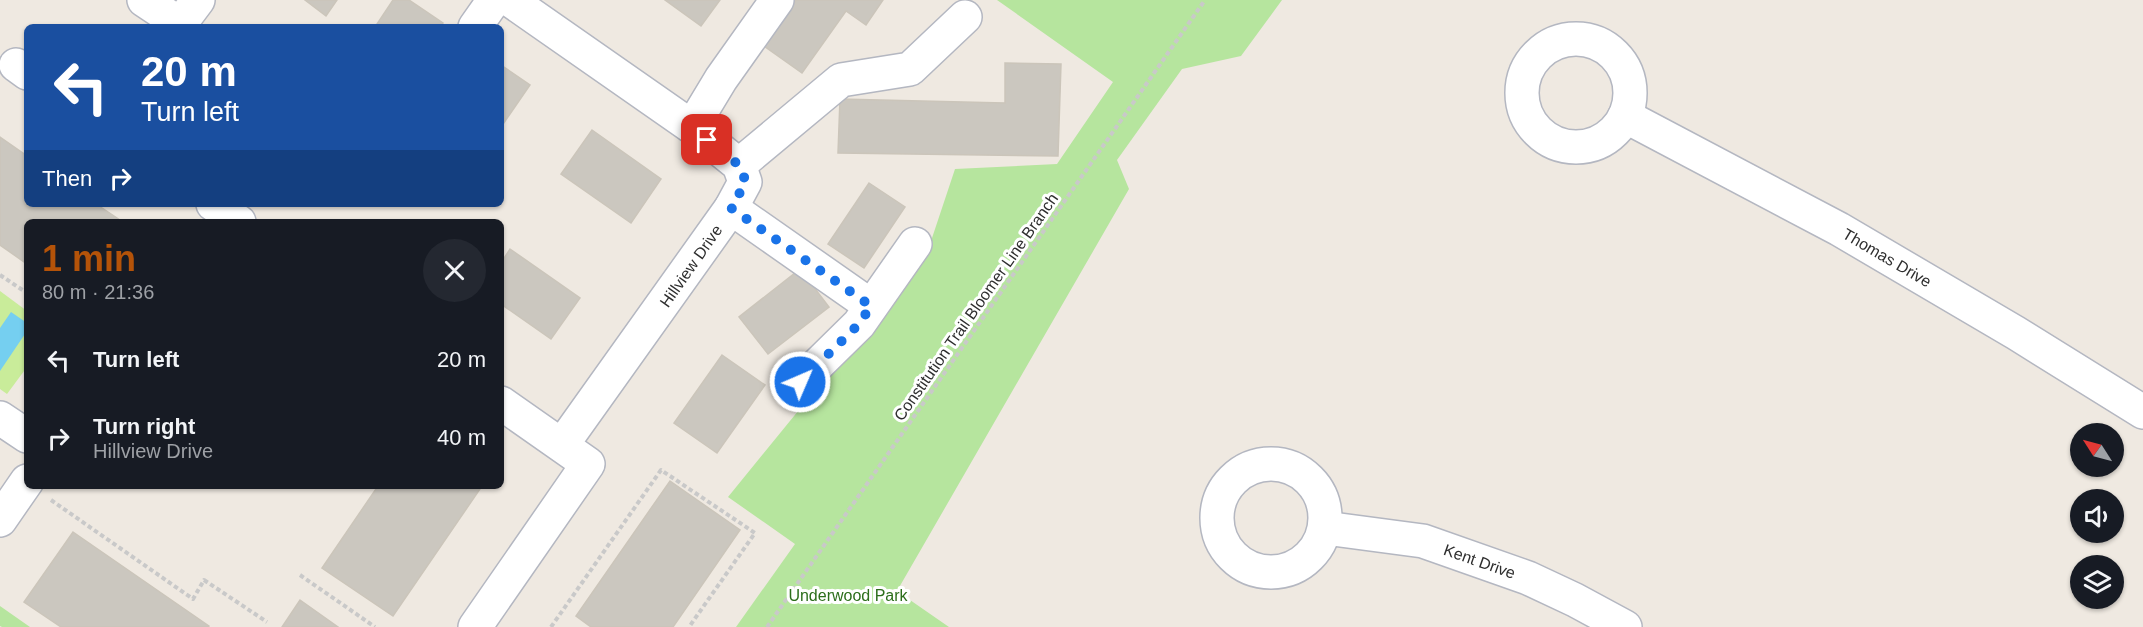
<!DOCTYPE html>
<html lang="en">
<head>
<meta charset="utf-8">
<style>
  :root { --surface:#171b24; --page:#242831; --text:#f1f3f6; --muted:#9ea1a6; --accent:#b45309 }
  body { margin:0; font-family:Helvetica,sans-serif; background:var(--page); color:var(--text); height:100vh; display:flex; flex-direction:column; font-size:22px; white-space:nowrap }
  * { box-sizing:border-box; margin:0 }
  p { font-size:20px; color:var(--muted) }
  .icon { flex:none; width:33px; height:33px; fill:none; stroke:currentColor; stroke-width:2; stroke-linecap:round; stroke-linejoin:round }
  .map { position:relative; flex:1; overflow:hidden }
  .panel { position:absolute; left:24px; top:219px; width:480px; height:270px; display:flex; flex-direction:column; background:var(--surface); border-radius:9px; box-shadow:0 2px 4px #0004 }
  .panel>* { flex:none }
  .top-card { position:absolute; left:24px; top:24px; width:480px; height:183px; border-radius:9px; box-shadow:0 2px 4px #0004; background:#1a4fa0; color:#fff; overflow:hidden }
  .needle { width:39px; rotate:306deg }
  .fabs { position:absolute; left:2070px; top:423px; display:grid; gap:12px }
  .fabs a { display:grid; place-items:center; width:54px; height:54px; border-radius:50%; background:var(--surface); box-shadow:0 2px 4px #0004; font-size:30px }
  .pin { position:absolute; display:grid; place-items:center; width:51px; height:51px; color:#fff; margin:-26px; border-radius:12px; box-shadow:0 3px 9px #0006 }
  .me { position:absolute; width:66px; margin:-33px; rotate:45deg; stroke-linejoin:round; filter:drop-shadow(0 0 4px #0008) }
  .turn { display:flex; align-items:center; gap:21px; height:126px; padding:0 18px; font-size:27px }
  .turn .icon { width:78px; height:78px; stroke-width:2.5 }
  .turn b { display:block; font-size:42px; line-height:51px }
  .then { display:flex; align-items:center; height:57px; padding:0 18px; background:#0003; gap:12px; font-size:22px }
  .round { display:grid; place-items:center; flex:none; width:63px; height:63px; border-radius:32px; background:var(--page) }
  .head { display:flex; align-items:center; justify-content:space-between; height:102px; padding:0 18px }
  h1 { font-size:36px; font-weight:800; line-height:45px; color:var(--accent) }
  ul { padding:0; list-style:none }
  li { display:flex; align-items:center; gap:18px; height:78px; padding:0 18px }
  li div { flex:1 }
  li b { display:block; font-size:22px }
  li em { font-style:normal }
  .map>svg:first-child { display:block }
  .green { fill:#b6e59e }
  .pitch { fill:#c9ec9a }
  .water { fill:#75cff0 }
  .building { fill:#cbc7bf; stroke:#cbc5ba; stroke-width:1.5 }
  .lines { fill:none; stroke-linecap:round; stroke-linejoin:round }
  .minor-casing { stroke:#b4b7c1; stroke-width:36 }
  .path { stroke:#c9c9c9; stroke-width:4; stroke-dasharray:4.5 3; stroke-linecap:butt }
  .minor { stroke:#fff; stroke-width:33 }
  .route { stroke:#1a73e8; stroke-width:10; stroke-dasharray:0 18 }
  .labels { text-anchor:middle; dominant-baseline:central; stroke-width:6; stroke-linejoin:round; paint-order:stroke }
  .street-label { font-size:16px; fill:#2e2e2e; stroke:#fff }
  .park-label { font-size:16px; fill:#2c6e1b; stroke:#fff }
</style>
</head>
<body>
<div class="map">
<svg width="2143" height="627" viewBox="0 0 2143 627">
  <rect width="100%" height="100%" fill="#efe9e1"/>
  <!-- green -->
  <path class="green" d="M997 0H1282L1241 56 1182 69 1117 160 1129 189 897 591 949 627H736L795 544 728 497 927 253 955 169 1057 164 1113 82Z
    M0 606 30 627H2L0 626Z"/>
  <!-- pitch -->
  <path class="pitch" d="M0 291 27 311V367L7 394 0 389Z"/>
  <!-- water -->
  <path class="water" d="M11 312 27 323V331L0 371V328Z"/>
  <!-- building -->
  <path class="building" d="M305 0H337L326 16Z
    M393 0H409L443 23 441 27H375Z
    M665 0H720L701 26Z
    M796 0H883L866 25 846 11 802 73 764 46Z
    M1005 63 1061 64 1058 156 838 153 840 99 1005 103Z
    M501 65 530 85 501 127Z
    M592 130 661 179 631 223 561 174Z
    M0 137 27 156V204H96L120 220 118 222H27V264L0 245Z
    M869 183 905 207 864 268 828 244Z
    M510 249 580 298 551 339 501 304V263Z
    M800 269 829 307 768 354 739 317Z
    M722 355 765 385 717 453 674 423Z
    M670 481 740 530 673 627H591L576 616Z
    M378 486H482L393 616 322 568Z
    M73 532 209 626 208 627H61L24 602Z
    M300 600 338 627H282Z"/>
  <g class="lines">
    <!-- minor casing -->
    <g class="minor-casing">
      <g id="minor">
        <path d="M144 0 180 24 198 0"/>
        <path d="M510 0 692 127 739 165 745 182 731 208 562 445"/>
        <path d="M475 27 494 0"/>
        <circle cx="1576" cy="93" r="54"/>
        <path d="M16 65 27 73"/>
        <path id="s1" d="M1625 116 1839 229 2016 333 2143 412"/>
        <path d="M692 127 721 79 777 0"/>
        <path d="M739 165 841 80 910 69 965 17"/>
        <path d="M213 204 239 222"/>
        <path d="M731 208 871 306"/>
        <path d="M800 382 859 324 915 244"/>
        <path d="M0 418 27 436"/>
        <circle cx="1271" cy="518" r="54"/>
        <path d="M0 520 27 481"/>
        <path id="s2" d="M1325 528 1423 541 1528 578 1575 600 1625 627"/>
        <path d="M475 627 588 464 501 403"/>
      </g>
    </g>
    <!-- path -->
    <path class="path" d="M0 275 27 293
      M51 500 193 599 204 580 267 622
      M300 575 375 627
      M551 627 661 470 755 533 689 627
      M767 627 1205 0"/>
    <!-- minor -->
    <use href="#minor" class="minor"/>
  </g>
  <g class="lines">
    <!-- route -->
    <path class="route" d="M707 140 739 165 746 182 731 208 871 306 859 324 800 382"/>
  </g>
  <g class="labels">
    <!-- street labels -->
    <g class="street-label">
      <text stroke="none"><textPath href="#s1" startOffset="298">Thomas Drive</textPath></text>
      <text transform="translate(691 266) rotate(-55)">Hillview Drive</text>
      <text transform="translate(976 307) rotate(-55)">Constitution Trail Bloomer Line Branch</text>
      <text stroke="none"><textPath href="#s2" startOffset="159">Kent Drive</textPath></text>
    </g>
    <!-- park labels -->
    <g class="park-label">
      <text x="848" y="595">Underwood Park</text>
    </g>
  </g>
</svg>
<div class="fabs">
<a><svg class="needle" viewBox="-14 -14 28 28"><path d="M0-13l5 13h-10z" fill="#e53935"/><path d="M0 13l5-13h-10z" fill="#9ea1a6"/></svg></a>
<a><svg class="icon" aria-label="sound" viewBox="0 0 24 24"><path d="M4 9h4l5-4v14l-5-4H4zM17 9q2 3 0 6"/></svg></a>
<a><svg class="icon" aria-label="layers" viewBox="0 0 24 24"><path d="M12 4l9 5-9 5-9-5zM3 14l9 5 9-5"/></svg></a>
</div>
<div class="pin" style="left:707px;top:140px;background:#d93025"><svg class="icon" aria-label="arrive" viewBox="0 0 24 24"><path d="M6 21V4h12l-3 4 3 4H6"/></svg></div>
<svg class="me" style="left:800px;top:382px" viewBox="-20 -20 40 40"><circle r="17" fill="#1a73e8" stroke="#fff" stroke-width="3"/><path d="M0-11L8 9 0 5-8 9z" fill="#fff"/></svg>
<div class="top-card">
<div class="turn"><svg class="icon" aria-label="left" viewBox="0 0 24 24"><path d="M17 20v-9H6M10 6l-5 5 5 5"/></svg><div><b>20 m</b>Turn left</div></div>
<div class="then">Then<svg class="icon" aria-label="right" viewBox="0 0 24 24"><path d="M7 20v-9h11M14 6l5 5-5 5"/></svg></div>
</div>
<section class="panel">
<div class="head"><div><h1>1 min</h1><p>80 m · 21:36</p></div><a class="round"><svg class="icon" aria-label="close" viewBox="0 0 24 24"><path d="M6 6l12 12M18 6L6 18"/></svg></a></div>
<ul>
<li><svg class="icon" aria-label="left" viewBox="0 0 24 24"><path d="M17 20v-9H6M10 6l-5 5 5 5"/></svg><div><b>Turn left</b></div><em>20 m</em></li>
<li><svg class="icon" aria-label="right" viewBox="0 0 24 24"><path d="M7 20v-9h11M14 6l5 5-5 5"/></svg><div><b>Turn right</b><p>Hillview Drive</p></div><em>40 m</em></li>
</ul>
</section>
</div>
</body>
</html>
